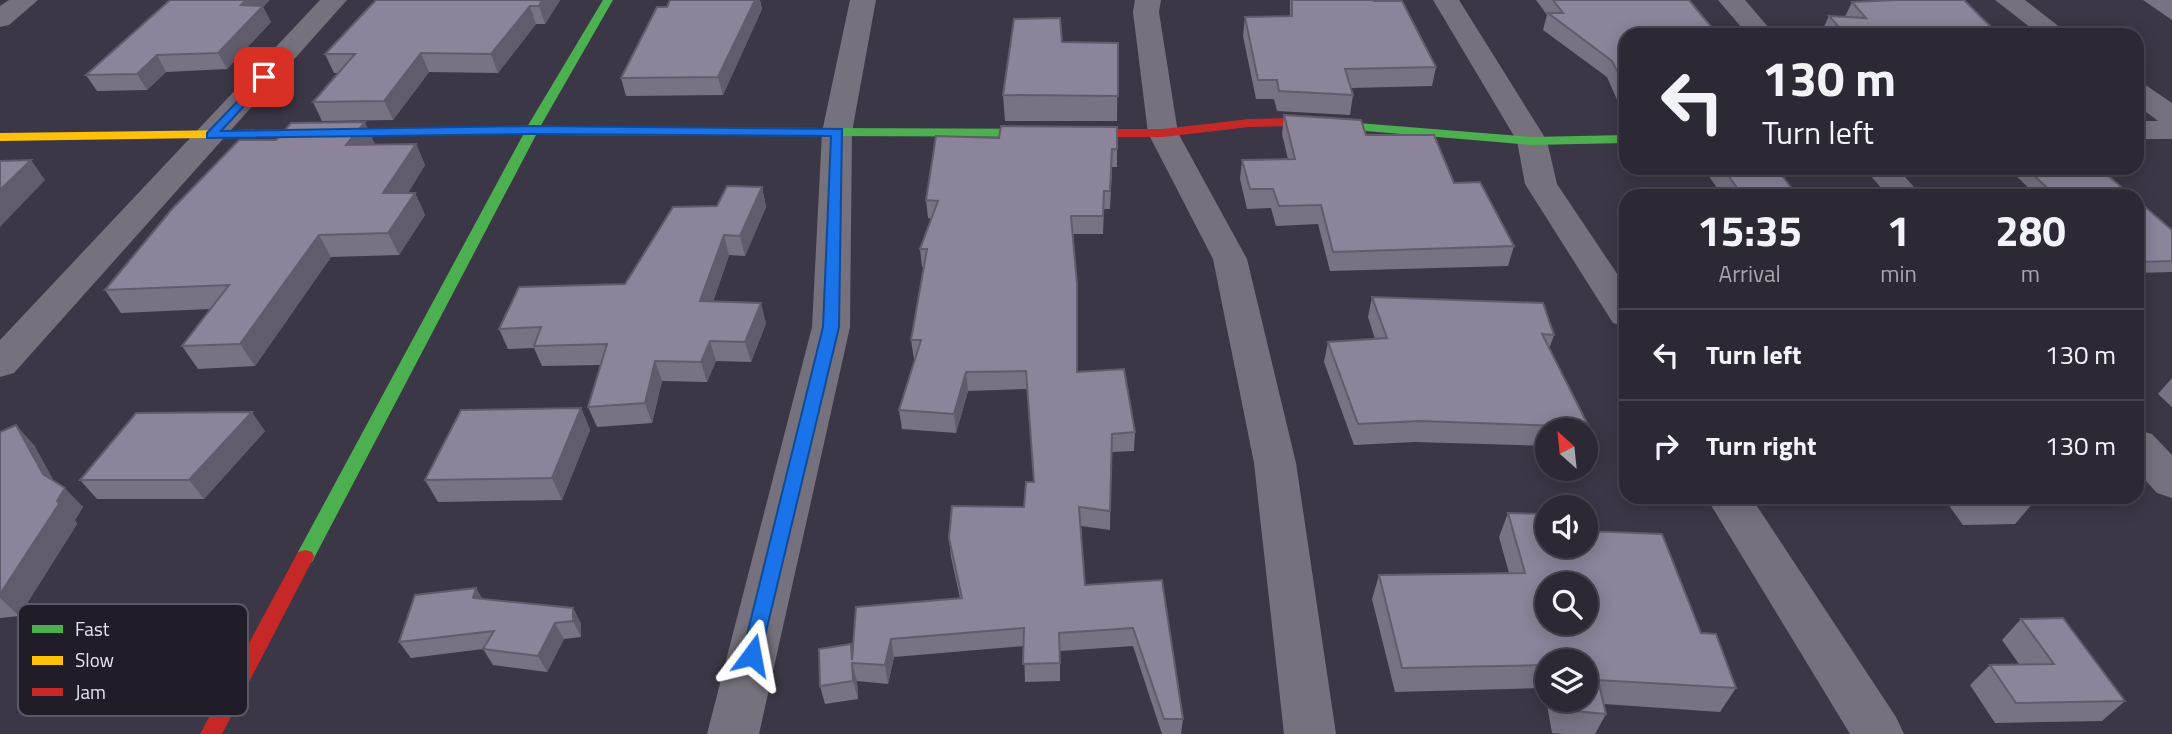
<!DOCTYPE html>
<html lang="en">
<head>
<meta charset="utf-8">
<style>
  :root { --surface:#2d2934; --page:#393540; --text:#f1f3f6; --muted:#a7a6ac; --line:#48454f }
  body { margin:0; font-family:"Titillium Web",sans-serif; background:var(--page); color:var(--text); height:100vh; display:flex; flex-direction:column; font-size:26px; white-space:nowrap }
  * { box-sizing:border-box; margin:0 }
  p { font-size:23px; color:var(--muted) }
  .icon { flex:none; width:38px; height:38px; fill:none; stroke:currentColor; stroke-width:2; stroke-linecap:round; stroke-linejoin:round }
  .map { position:relative; flex:1; overflow:hidden }
  .details { position:absolute; left:1619px; top:189px; width:525px; height:315px; display:flex; flex-direction:column; background:var(--surface); border-radius:21px; box-shadow:0 4px 18px #0003,0 0 0 2px var(--line) }
  .details>* { flex:none }
  .top-card { position:absolute; left:1619px; top:28px; width:525px; height:147px; border-radius:21px; box-shadow:0 4px 18px #0003,0 0 0 2px var(--line); background:#2d2934; color:var(--text); overflow:hidden }
  .needle { width:46px; rotate:333deg }
  .tools { position:absolute; left:1535px; top:418px; display:grid; gap:14px }
  .tools a { display:grid; place-items:center; width:63px; height:63px; border-radius:50%; background:var(--surface); box-shadow:0 4px 18px #0003,0 0 0 2px var(--line); font-size:35px }
  .pin { position:absolute; display:grid; place-items:center; width:60px; height:60px; color:#fff; margin:-30px; border-radius:14px; box-shadow:0 4px 10px #0006 }
  .me { position:absolute; width:77px; margin:-38px; rotate:13deg; stroke-linejoin:round; filter:drop-shadow(0 0 5px #0008) }
  .turn { display:flex; align-items:center; gap:24px; height:147px; padding:0 28px; font-size:32px }
  .turn .icon { width:91px; height:91px; stroke-width:2.5 }
  .turn b { display:block; font-size:49px; line-height:60px }
  .eta { display:flex; justify-content:space-evenly; align-items:center; height:119px; text-align:center }
  .eta b { font-size:42px; font-weight:700; line-height:49px }
  ul { padding:0; list-style:none }
  li { display:flex; align-items:center; gap:21px; height:91px; padding:0 28px; border-top:2px solid var(--line) }
  li div { flex:1 }
  li b { display:block; font-size:26px }
  li em { font-style:normal }
  .map>svg:first-child { display:block }
  .lines { fill:none; stroke-linecap:round; stroke-linejoin:round }
  .street { fill:#75717d; fill-rule:evenodd }
  .fast { fill:#4caf50; fill-rule:evenodd }
  .slow { fill:#ffc107; fill-rule:evenodd }
  .jam { fill:#c62828; fill-rule:evenodd }
  .wall { fill:#787284; fill-rule:evenodd }
  .shaded-wall { fill:#615c6c }
  .building { fill:#8b849a; stroke:#615c6c; stroke-width:2; fill-rule:evenodd }
  .route { fill:#1a73e8; stroke:#114b97; stroke-width:2 }
  .key { fill:#201c28; stroke:#5c5765; stroke-width:2 }
  .key-label { font-size:19px; fill:#e8e2f4 }
</style>
</head>
<body>
<div class="map">
<svg width="2172" height="734" viewBox="0 0 2172 734">
  <rect width="100%" height="100%" fill="#3c3746"/>
  <g class="lines">
    <!-- street -->
    <path class="street" d="M9 0H38L9 25 0 27V6Z
      M320 0H347L14 373 0 377V340Z
      M850 0H876L852 132 850 327 759 734H707L812 327 822 132Z
      M1135 0H1161L1159 12 1178 133 1247 259 1296 463 1336 734H1284L1254 463 1213 259 1148 133 1133 12Z
      M1433 0H1459L1547 141 1557 184 1626 287V327L1613 323 1525 184 1517 141Z
      M1718 0H1745L1775 35H1748Z
      M1995 0H2025L2070 35H2040Z
      M2137 83 2147 86 2172 103V139H2137V121H2158L2137 105Z
      M1864 168H1897L1922 196H1888Z
      M2137 430 2152 434 2172 455V498L2157 493 2137 471Z
      M1706 497H1751L1896 717 1904 734H1850Z"/>
    <!-- fast -->
    <path class="fast" d="M603 0H613L540 127 1091 129 1097 133 1091 137 536 135 312 562 305 564 298 562 296 557 298 552 523 135H489L483 131 489 127H527Z
      M1346 122 1532 137 1626 135V143L1532 145 1342 129 1340 126Z"/>
    <!-- slow -->
    <path class="slow" d="M489 127 493 128V134L0 141V133Z"/>
    <!-- jam -->
    <path class="jam" d="M1290 118 1346 122 1352 126 1346 130 1290 126 1249 127 1163 137H1091L1085 133 1091 129H1163L1249 119Z
      M305 550 312 552 314 557 222 734H200L298 552Z"/>
  </g>
  <!-- wall -->
  <path class="wall" d="M376 0H560L545 24H536L498 73 429 72 393 120 322 121 313 102 338 73H334L325 54Z
    M670 0H760L762 9 723 95 626 96 621 78 667 7Z
    M1290 0H1373L1436 67 1432 86 1351 88 1353 95 1350 115 1277 111 1274 99H1256L1243 36 1245 17 1290 16Z
    M1536 0H1689L1626 35V104H1619L1607 77 1543 30 1547 15Z
    M2143 0H2172V20Z
    M1852 2 1999 35H1825L1822 31 1829 16 1845 17Z
    M263 7 271 22 227 69 166 72 147 90 97 91 86 75Z
    M1062 42 1118 43 1117 121H1005L1003 95Z
    M1284 115 1366 135 1454 183 1514 246 1508 266 1330 271 1318 224 1276 226 1271 208 1247 209 1240 179 1242 160 1288 159 1282 134Z
    M1117 127V167H1112L1110 209H1104L1103 234H1072L1077 372 1135 432 1134 451 1111 452 1110 530 1081 526 1085 585 1162 580 1183 719 1181 734H1162L1133 646 1060 651V681L1025 682 1024 646 894 657 888 684 857 681 858 699 825 704 820 686 853 651 960 598 951 557 949 538 1024 507 1034 482 1027 389 968 391 956 433 902 429 899 410 915 359H914L911 340 924 267H922L920 249 931 219 928 218 926 200 999 138Z
    M375 144 374 145 416 144 425 165 408 193H415L425 215 399 255 331 257 255 366 198 369 182 346 210 309 121 313 105 290Z
    M1703 168H1776L1798 196H1654V194L1720 192Z
    M2008 168H2099L2132 196H2037Z
    M762 187 766 207 745 256 729 255 713 302 766 323 751 362 716 361 707 382 662 381 652 423 597 427 588 407 601 365 542 366 534 348 508 349 499 329 625 284 717 206Z
    M2137 200 2172 230V272L2137 273Z
    M1372 297 1554 335 1549 349 1589 427 1586 435V430H1547V446L1414 442 1354 445 1324 362 1328 342 1375 339 1368 317Z
    M2172 378V407L2158 394Z
    M581 408 590 430 562 500 438 502 425 480Z
    M265 431 204 499H97L80 480Z
    M0 432 34 445 53 480 83 507 75 520 77 524 19 616 0 618Z
    M1943 497H2029L2033 503 2015 524 1963 525Z
    M1508 513 1701 633 1736 688 1720 712 1604 704 1606 714 1595 734H1564L1552 733 1544 688 1395 692 1372 599 1379 575 1509 573 1499 537ZM1547 662H1586V700H1547Z
    M483 599 573 608 581 624V637L564 639 547 672 493 665 483 649 411 658 399 642Z
    M2021 619 2125 701 2102 721 1995 723 1970 685 1990 665 2019 664 2002 640Z"/>
  <!-- shaded-wall -->
  <path class="shaded-wall" d="M246 0H270L263 7 271 22 227 69 218 53 241 5Z
    M542 0H560L545 24 539 6Z
    M755 0H760L762 9 723 95 718 77Z
    M530 6 536 24 498 73 491 54Z
    M421 53 429 72 393 120 384 101Z
    M157 55 166 72 147 90 137 74Z
    M365 122 375 144 357 167 346 145Z
    M416 144 425 165 394 215 383 193Z
    M31 160 45 180 0 227V190Z
    M762 187 766 207 745 256 740 236Z
    M415 193 425 215 399 255 388 233Z
    M319 235 331 257 255 366 240 344Z
    M724 235 729 255 706 322 700 301Z
    M761 303 766 323 751 362 745 342Z
    M710 341 716 361 707 382 701 362Z
    M655 361 662 381 652 423 645 403Z
    M966 372 968 391 956 433 954 414Z
    M581 408 590 430 562 500 552 478Z
    M252 412 265 431 204 499 189 480Z
    M16 425 34 445 61 494 43 474Z
    M65 488 83 507 75 520 77 524 19 616 0 598V594Z
    M476 588 486 604 473 598Z
    M573 608 581 624V637L573 621Z
    M555 623 564 639 547 672 538 656Z
    M891 639 894 657 888 684 885 665Z
    M852 663 857 681 858 699 853 681Z"/>
  <!-- building -->
  <path class="building" d="M170 0H246L241 5 263 6 218 53 157 55 137 74 86 75Z
    M376 0H542L539 6H530L491 54 421 53 384 101 313 102 355 54H325Z
    M670 0H755L718 77 621 78 657 7H667Z
    M1292 0H1373L1374 1H1402L1436 67 1345 69 1353 95 1279 91 1277 80H1258L1245 17 1292 16Z
    M1553 0H1689L1718 35H1626L1625 87 1612 61 1548 13H1563Z
    M1896 0H1964L1999 35H1846L1829 16 1866 18 1852 2Z
    M1060 18 1062 42 1118 43V96L1003 95 1014 19Z
    M1284 115 1361 120 1366 135H1434L1454 183 1480 182 1514 246 1333 252 1321 205 1279 206 1273 189H1250L1242 160 1295 159Z
    M365 122 346 145 416 144 383 193H415L388 233 319 235 240 344 182 346 229 285 105 290 172 209 239 140H276L291 123Z
    M1001 126 1117 127V149H1112L1110 191H1104L1103 216H1071L1077 284V372L1124 369 1135 432 1112 434 1110 511 1079 507 1085 585 1162 580 1183 719H1164L1133 628 1059 633 1060 663 1023 664 1024 628 891 639 885 665 852 663 853 681 820 686 819 649 851 644 852 660 856 607 962 598 949 538 952 506 1024 507 1026 482H1034L1026 371 966 372 954 414 899 410 921 340H911L927 249H920L938 201 926 200 936 136 999 138Z
    M31 160 0 190V161Z
    M1723 168H1776L1798 196H1656L1654 194 1740 192Z
    M2026 168H2099L2132 196H2056Z
    M727 186 762 187 740 236 724 235 700 301 761 303 745 342 710 341 701 362 655 361 645 403 588 407 607 344 534 346 541 327 499 329 519 287 625 284 673 207 717 206Z
    M2137 200 2172 230V261L2137 262Z
    M1372 297 1543 303 1554 335 1542 334 1589 427 1420 421 1358 424 1328 342 1387 338Z
    M581 408 552 478 425 480 461 410Z
    M252 412 189 480H80L136 413Z
    M16 425 43 474 65 488 57 501 59 504 0 594V432Z
    M1975 497H2029L2033 503H1980Z
    M1508 513 1547 514V546H1586V531L1662 534 1701 633 1716 634 1736 688 1598 680 1606 714 1564 710 1562 700H1586V662H1547V665L1402 668 1379 575 1525 573ZM1547 584H1586V623H1547Z
    M476 588 473 598 573 608V621L555 623 538 656 483 649 494 631 399 642 415 595Z
    M2063 618 2125 701 2016 703 1990 665 2054 664 2021 619Z"/>
  <!-- route -->
  <path class="route" d="M264 74 270 77 268 80 221 131 532 126 842 129 839 327 759 661 752 664 745 661 742 655 823 327 831 136 532 134 207 138V133Z"/>
  <!-- legend -->
  <rect x="18" y="604" width="230" height="112" rx="10" class="key"/>
  <rect x="32" y="625" width="31" height="8" fill="#4caf50"/>
  <rect x="32" y="656" width="31" height="9" fill="#ffc107"/>
  <rect x="32" y="688" width="31" height="8" fill="#c62828"/>
  <g class="key-label">
    <text x="75" y="636">Fast</text>
    <text x="75" y="667">Slow</text>
    <text x="75" y="699">Jam</text>
  </g>
</svg>
<div class="tools">
<a><svg class="needle" viewBox="-14 -14 28 28"><path d="M0-13l5 13h-10z" fill="#e53935"/><path d="M0 13l5-13h-10z" fill="#a7a6ac"/></svg></a>
<a><svg class="icon" aria-label="sound" viewBox="0 0 24 24"><path d="M4 9h4l5-4v14l-5-4H4zM17 9q2 3 0 6"/></svg></a>
<a><svg class="icon" aria-label="search" viewBox="0 0 24 24"><circle cx="10" cy="10" r="6"/><path d="M15 15l6 6"/></svg></a>
<a><svg class="icon" aria-label="layers" viewBox="0 0 24 24"><path d="M12 4l9 5-9 5-9-5zM3 14l9 5 9-5"/></svg></a>
</div>
<div class="pin" style="left:264px;top:77px;background:#d93025"><svg class="icon" aria-label="arrive" viewBox="0 0 24 24"><path d="M6 21V4h12l-3 4 3 4H6"/></svg></div>
<svg class="me" style="left:752px;top:655px" viewBox="-20 -20 40 40"><path d="M0-17L14 15 0 8-14 15z" fill="#1a73e8" stroke="#fff" stroke-width="4"/></svg>
<div class="top-card">
<div class="turn"><svg class="icon" aria-label="left" viewBox="0 0 24 24"><path d="M17 20v-9H6M10 6l-5 5 5 5"/></svg><div><b>130 m</b>Turn left</div></div>
</div>
<section class="details">
<div class="eta">
<div><b>15:35</b><p>Arrival</p></div>
<div><b>1</b><p>min</p></div>
<div><b>280</b><p>m</p></div>
</div>
<ul>
<li><svg class="icon" aria-label="left" viewBox="0 0 24 24"><path d="M17 20v-9H6M10 6l-5 5 5 5"/></svg><div><b>Turn left</b></div><em>130 m</em></li>
<li><svg class="icon" aria-label="right" viewBox="0 0 24 24"><path d="M7 20v-9h11M14 6l5 5-5 5"/></svg><div><b>Turn right</b></div><em>130 m</em></li>
</ul>
</section>
</div>
</body>
</html>
